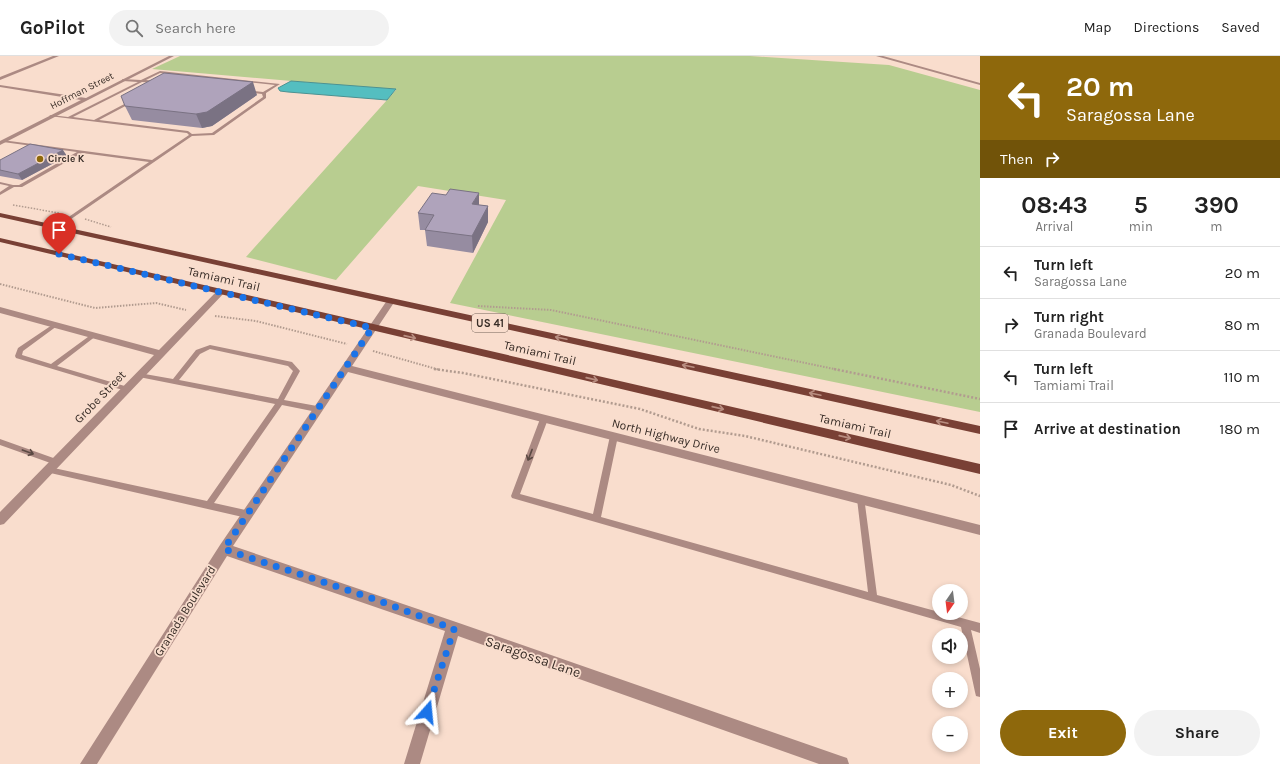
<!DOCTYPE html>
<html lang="en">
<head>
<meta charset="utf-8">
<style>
  :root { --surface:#fff; --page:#f2f2f2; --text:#222; --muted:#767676; --line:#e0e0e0; --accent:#8e680c }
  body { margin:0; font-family:Karla,sans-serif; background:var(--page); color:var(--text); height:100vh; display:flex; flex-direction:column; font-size:15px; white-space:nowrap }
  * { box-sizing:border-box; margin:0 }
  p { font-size:13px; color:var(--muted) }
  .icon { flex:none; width:22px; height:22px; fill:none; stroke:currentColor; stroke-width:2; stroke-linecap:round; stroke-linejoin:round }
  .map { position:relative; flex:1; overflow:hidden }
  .side { display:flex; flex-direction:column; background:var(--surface); width:300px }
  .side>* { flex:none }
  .banner { background:#8e680c; color:#fff; overflow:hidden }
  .needle { width:26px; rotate:194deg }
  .tools { position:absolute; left:932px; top:528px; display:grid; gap:8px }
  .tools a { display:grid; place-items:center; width:36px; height:36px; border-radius:50%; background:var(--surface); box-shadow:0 2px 6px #0003; font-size:20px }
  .pin { position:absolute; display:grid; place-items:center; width:34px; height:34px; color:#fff; margin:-41px -17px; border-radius:50% 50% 50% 0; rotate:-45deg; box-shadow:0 0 4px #0007 }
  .pin .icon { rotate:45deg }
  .me { position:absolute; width:44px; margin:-22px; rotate:18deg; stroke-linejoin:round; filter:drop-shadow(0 0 3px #0008) }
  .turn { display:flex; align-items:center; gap:14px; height:84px; padding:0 20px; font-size:18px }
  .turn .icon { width:52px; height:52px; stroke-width:2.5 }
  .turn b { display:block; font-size:28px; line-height:34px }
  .then { display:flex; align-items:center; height:38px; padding:0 20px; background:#0003; gap:8px; font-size:15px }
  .eta { display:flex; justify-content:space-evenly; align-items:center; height:68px; text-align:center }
  .eta b { font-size:24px; font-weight:700; line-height:28px }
  .cta { display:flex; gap:8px; margin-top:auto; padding:8px 20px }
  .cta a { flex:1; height:46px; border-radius:24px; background:var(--accent); color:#fff; font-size:16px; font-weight:700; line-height:46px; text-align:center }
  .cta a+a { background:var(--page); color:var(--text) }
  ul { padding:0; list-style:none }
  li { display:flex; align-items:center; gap:12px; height:52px; padding:0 20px; border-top:1px solid var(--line) }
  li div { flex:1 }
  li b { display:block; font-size:15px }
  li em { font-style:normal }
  header { display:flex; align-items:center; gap:24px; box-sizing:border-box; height:56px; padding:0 20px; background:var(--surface); border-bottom:1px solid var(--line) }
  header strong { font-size:19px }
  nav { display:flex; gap:22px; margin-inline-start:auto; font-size:14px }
  .search { width:280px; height:36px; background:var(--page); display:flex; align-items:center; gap:10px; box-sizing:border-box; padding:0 14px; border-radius:22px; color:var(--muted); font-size:15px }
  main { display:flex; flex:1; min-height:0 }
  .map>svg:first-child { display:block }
  .green { fill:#b8cd90 }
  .water { fill:#54bec0; stroke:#4c9292 }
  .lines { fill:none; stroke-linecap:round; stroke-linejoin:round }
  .path-far2 { stroke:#b19b8f; stroke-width:1.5; stroke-dasharray:1.5 1.5; stroke-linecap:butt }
  .path-far1 { stroke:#b19b8f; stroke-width:2; stroke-dasharray:1.5 1.5; stroke-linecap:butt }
  .path { stroke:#b19b8f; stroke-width:2.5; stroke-dasharray:2 2; stroke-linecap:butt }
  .lane { fill:#ac8a83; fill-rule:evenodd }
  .street { fill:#ac8a83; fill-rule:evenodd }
  .primary { fill:#794035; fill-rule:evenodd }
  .wall { fill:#968ca1 }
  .shaded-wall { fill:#7a7283 }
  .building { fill:#afa3bb; stroke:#7a7283 }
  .oneway { stroke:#b98e81 }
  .oneway2 { stroke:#5b4943 }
  .route { stroke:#1a73e8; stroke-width:7; stroke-dasharray:0 12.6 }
  .poi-dot { fill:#8e680c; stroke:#f9ddcd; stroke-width:1.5 }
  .labels { text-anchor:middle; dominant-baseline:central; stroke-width:3.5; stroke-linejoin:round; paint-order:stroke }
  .far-street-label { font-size:10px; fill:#382d27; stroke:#f9ddcd }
  .far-poi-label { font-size:10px; font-weight:bold; fill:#382d27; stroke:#f9ddcd; text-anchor:start }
  .shield { fill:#f9ddcd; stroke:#726259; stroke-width:1 }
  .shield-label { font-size:11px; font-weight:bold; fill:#382d27 }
  .street-label { font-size:12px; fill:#382d27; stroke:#f9ddcd }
  .near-street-label { font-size:14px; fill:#382d27; stroke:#f9ddcd }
</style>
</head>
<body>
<header>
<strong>GoPilot</strong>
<div class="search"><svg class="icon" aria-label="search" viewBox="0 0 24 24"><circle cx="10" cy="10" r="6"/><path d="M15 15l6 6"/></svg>Search here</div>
<nav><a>Map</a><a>Directions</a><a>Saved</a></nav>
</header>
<main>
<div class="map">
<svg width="980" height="708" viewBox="0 0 980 708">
  <rect width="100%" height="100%" fill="#f9ddcd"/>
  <!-- green -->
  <path class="green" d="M180 0H750L889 9 980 34V356L450 247 506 144 418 130 336 224 246 201 396 34 152 13Z"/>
  <!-- water -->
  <path class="water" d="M291 25 396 33 387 44 288 36 280 35 278 32Z"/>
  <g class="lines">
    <!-- path-far2 -->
    <path class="path-far2" d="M13 149 59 157
      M85 163 111 171"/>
    <!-- path-far1 -->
    <path class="path-far1" d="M0 228 95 252 156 247 186 254
      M478 250 551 254 839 314
      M215 260 256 265 347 288
      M373 295 440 314"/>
    <!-- path -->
    <path class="path" d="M434 313 463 317 640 353 699 373 745 380 951 429 980 440
      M834 313 980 343"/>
    <!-- lane -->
    <path class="lane" d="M160 15 280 28 266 37V42L214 79 192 80 58 172 54 171 149 106 82 97 22 131H14L0 139V136L9 130 0 128V126L13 129H19L77 96 3 86H2V84L152 104 189 79 187 77 49 60 51 59 68 61 138 26 123 25 122 23 141 24ZM160 17 275 29 263 36 246 34 247 36 262 38 263 41 212 77 192 78 188 75 99 64 133 46 132 44 94 64 73 61 142 26 156 27 155 25 146 24Z
      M55 267 57 268 58 269 57 270 23 295 22 299 51 308 92 278H96L97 279 96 280 57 310 128 331 129 333 128 335H126L16 302 15 300 18 292Z
      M210 289 292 306 300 315 284 344 317 350 320 353 317 356 282 349 214 447 250 455 251 458 250 461 247 462 46 416 45 414 46 412 49 411 207 445 275 348 139 321 136 319 139 317 173 323 196 294ZM210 293 288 310 293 315 278 343 179 324 200 298Z
      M544 360 547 361 548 363 520 438 593 458 610 380 611 378H617L618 380 601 461 868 536 857 443 858 441 861 440 864 441 877 539 939 556V557H943L980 567V577L971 574 980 613V641L976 640 975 636 961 571 512 442 511 440 540 363 541 361Z
      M0 383 59 404 60 406 59 408 56 409 0 389Z"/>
    <!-- street -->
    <path class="street" d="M53 0H59L0 24V21Z
      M169 0H174L0 89V85L81 44 0 31V29L86 42Z
      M876 0H883L980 27V29Z
      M218 234H221L225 236 4 468 0 469V456L154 299 0 257V251L159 294Z
      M391 242 395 245 352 310 980 469V479L348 316 233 490 456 566 841 700 847 702 849 708H819L458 580 420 708H404L445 575 227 500 97 708H80L220 489 388 243Z"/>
    <!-- primary -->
    <path class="primary" d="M0 157 980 370V378L0 161Z
      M0 182 980 408V418L0 186Z"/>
  </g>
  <!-- wall -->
  <path class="wall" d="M257 39 212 70 202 72 132 64 125 50Z
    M67 100 22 124 0 120V104Z
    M479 149 488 150V166L473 197 427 190 425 174H420L418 157Z"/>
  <!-- shaded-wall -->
  <path class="shaded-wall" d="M253 26 257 39 212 70 202 72 196 58Z
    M63 94 67 100 22 124 18 118Z
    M479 137V153L472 148Z
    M488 150V166L473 197 472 180Z"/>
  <!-- building -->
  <path class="building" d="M164 17 253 26 207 56 196 58 125 50 121 40Z
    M30 88 63 94 18 118 0 114V104Z
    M450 133 479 137 472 148 488 150 472 180 425 174 434 159 418 157 432 137 446 139Z"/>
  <!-- one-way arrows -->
  <defs><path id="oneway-shaft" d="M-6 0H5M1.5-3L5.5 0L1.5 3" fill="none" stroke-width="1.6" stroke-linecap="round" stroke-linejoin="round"/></defs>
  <g class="oneway">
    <use href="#oneway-shaft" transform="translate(410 281) rotate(13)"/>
    <use href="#oneway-shaft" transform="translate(561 282) rotate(-168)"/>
    <use href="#oneway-shaft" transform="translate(688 310) rotate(-168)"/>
    <use href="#oneway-shaft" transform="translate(592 323) rotate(13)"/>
    <use href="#oneway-shaft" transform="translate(815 338) rotate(-168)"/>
    <use href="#oneway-shaft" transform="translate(718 352) rotate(13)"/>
    <use href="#oneway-shaft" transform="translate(942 366) rotate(-168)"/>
    <use href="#oneway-shaft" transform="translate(845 381) rotate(13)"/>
  </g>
  <g class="oneway2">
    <use href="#oneway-shaft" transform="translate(28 396) rotate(20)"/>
    <use href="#oneway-shaft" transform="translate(530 399) rotate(111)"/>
  </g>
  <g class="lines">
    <!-- route -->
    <path class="route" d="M59 198 372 272 224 493 377 544 454 573 427 656"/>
  </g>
  <!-- markers -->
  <circle class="poi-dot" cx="40" cy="103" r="4"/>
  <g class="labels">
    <!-- far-street labels -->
    <g class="far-street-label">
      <text transform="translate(82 35) rotate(-27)">Hoffman Street</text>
    </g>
    <!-- far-poi labels -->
    <g class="far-poi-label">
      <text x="48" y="103">Circle K</text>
    </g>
    <!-- shield labels -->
    <rect class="shield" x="472" y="258" width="36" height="18" rx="3"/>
    <g class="shield-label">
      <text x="490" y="267">US 41</text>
    </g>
    <!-- street labels -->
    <g class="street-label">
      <text transform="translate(224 223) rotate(13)">Tamiami Trail</text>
      <text transform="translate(540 297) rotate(13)">Tamiami Trail</text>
      <text transform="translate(100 341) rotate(-46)">Grobe Street</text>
      <text transform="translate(855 370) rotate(13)">Tamiami Trail</text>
      <text transform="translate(666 380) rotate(14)">North Highway Drive</text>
      <text transform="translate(185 555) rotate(-58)">Granada Boulevard</text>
    </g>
    <!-- near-street labels -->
    <g class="near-street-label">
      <text transform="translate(533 601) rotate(19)">Saragossa Lane</text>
    </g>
  </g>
</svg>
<div class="tools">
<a><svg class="needle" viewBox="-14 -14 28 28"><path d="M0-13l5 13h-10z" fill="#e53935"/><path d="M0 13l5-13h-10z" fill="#767676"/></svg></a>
<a><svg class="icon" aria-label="sound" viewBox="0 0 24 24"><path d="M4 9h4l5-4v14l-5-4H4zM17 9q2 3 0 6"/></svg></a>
<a>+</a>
<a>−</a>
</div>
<div class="pin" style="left:59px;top:198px;background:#d93025"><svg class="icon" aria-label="arrive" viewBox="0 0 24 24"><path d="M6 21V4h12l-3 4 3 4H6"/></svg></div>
<svg class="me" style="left:427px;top:656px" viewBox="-20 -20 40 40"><path d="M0-17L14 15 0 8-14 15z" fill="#1a73e8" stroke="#fff" stroke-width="4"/></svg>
</div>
<section class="side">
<div class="banner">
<div class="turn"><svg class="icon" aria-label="left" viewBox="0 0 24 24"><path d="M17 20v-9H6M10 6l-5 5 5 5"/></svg><div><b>20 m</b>Saragossa Lane</div></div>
<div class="then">Then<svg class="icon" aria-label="right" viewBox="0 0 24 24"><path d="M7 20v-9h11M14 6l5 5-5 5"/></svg></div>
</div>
<div class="eta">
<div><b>08:43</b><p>Arrival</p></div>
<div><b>5</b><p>min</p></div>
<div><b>390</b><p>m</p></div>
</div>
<ul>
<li><svg class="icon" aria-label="left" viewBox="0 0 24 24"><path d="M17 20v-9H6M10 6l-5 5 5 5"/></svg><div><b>Turn left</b><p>Saragossa Lane</p></div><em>20 m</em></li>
<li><svg class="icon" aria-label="right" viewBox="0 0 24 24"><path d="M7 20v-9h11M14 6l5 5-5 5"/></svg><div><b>Turn right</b><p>Granada Boulevard</p></div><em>80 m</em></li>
<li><svg class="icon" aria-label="left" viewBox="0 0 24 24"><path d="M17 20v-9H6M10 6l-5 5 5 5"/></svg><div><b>Turn left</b><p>Tamiami Trail</p></div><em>110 m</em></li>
<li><svg class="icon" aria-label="arrive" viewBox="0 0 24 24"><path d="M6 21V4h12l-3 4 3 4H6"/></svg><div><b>Arrive at destination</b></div><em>180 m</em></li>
</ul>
<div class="cta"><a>Exit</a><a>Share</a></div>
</section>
</main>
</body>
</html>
